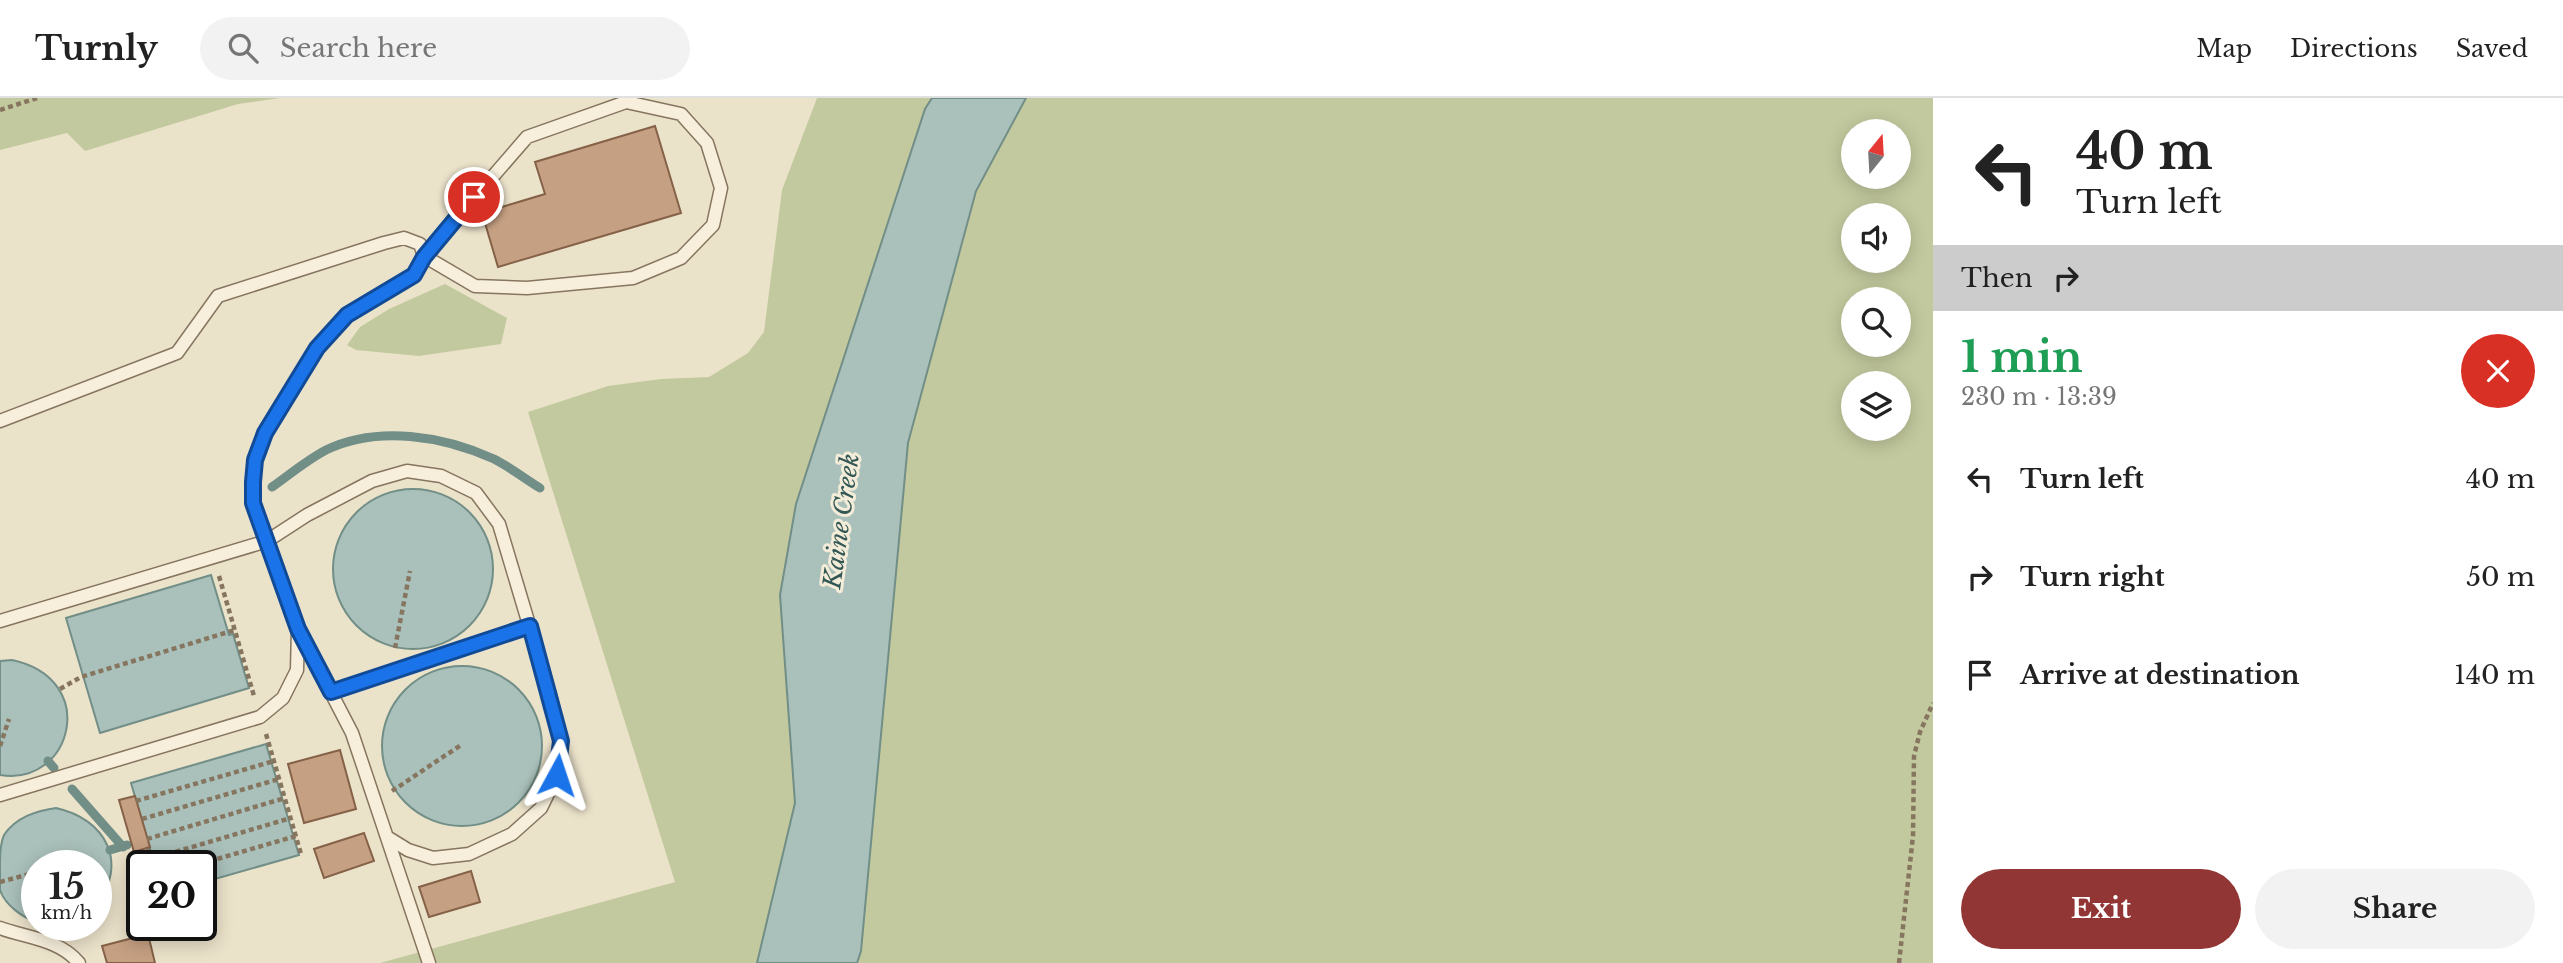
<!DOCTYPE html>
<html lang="en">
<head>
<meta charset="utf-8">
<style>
  :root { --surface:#fff; --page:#f2f2f2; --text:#222; --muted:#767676; --line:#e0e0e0; --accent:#913634 }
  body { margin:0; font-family:"Libre Baskerville",serif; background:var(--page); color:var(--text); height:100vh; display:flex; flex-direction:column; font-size:26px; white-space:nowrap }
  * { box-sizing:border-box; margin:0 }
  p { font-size:23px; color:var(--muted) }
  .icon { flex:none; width:38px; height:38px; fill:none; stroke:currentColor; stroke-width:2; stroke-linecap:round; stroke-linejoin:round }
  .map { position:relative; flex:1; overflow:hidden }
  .panel { display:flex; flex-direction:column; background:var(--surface); width:630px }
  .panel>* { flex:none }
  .guide { background:#fff; color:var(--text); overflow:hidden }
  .needle { width:46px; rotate:18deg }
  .controls { position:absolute; left:1841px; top:21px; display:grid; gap:14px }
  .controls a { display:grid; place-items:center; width:70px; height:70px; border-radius:50%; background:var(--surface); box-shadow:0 4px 18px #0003; font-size:35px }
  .speed { position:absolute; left:21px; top:752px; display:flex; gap:14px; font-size:35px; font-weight:700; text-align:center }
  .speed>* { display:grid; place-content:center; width:91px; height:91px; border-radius:50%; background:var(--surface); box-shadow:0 4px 18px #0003; line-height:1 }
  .speed small { font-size:18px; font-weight:400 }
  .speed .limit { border:4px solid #111; border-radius:10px; background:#fff; color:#111 }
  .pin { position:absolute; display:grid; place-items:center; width:60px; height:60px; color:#fff; margin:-30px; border:4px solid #fff; border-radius:50%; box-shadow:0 2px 7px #0007 }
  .me { position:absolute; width:77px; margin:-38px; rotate:5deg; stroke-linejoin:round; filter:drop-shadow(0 0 5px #0008) }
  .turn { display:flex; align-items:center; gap:24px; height:147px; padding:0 28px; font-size:32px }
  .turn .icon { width:91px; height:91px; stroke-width:2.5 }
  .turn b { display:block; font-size:49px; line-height:60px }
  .then { display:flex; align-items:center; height:66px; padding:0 28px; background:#0003; gap:14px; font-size:26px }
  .round { display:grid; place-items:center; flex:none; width:74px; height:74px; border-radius:37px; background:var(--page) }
  .head { display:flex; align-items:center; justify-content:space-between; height:119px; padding:0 28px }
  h1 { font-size:42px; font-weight:700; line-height:52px; color:#1e9e55 }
  .primary-button { display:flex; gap:14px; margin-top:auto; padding:14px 28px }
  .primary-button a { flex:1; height:80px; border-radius:42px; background:var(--accent); color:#fff; font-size:28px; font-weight:700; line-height:80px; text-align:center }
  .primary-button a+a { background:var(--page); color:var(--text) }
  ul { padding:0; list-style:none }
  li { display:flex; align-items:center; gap:21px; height:98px; padding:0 28px }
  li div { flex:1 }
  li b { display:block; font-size:26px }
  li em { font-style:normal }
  header { display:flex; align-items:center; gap:42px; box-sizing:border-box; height:98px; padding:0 35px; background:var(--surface); border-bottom:2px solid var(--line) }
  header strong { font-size:33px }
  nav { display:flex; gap:38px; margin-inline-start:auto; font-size:24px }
  .search { width:490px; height:63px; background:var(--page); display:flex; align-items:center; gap:18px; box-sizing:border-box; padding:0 24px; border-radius:38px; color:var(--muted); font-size:26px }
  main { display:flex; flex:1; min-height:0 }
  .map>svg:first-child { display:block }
  .green { fill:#c3c99e; fill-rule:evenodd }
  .water { fill:#aac0ba; stroke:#718e87; stroke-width:2 }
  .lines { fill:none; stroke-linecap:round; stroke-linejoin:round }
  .stream { stroke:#718e87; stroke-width:9 }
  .building { fill:#c6a083; stroke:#846147; stroke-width:2 }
  .service-casing { stroke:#86755f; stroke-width:15 }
  .path { stroke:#86755f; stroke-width:4.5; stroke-dasharray:5 3.5; stroke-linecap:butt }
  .service { stroke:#f7efdc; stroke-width:12 }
  .route-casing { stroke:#114b97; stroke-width:18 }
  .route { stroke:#1a73e8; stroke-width:12 }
  .labels { text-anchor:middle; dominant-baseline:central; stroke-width:6; stroke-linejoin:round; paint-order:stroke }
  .water-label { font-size:24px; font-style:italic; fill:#325755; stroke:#f3ecd9 }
</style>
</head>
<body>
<header>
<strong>Turnly</strong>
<div class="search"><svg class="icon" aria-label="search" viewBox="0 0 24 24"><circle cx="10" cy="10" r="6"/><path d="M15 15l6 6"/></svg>Search here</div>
<nav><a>Map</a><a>Directions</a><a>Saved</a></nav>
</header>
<main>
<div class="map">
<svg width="1933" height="865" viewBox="0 0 1933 865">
  <rect width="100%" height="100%" fill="#ebe2ca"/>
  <!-- green -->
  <path class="green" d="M0 0H280L238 6 85 53 67 35 0 52Z
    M817 0H932L925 11 796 406 780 497 795 705 757 865H380L675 784 528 314 608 288 661 281 709 279 748 255 764 234 782 92Z
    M1026 0H1933V865H855L862 846 908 345 976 93ZM1853 33H1899V79H1853ZM1853 117H1899V163H1853ZM1853 201H1899V247H1853ZM1853 285H1899V331H1853Z
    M445 186 507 220 501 246 419 258 356 252 347 247 360 229 389 211Z"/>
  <!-- water -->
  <path class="water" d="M932 0H1026L976 93 908 345 861 853 857 865H757L795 705 780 497 796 406 925 11Z
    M333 471a80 80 0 1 1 160 0a80 80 0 1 1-160 0Z
    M211 477 229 537 233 536 249 590 100 635 66 520Z
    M12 562C101 581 72 689 0 677V563Z
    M382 648a80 80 0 1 1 160 0a80 80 0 1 1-160 0Z
    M266 646 299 757 201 785V768H155L131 685Z
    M56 710C106 721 129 765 96 808V768H37V824C23 820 5 807 0 792 0 784 0 773 0 764 0 755 0 746 4 737 16 719 36 713 56 710Z"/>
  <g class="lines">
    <!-- stream -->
    <path class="stream" d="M272 389C289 377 307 362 326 352 378 327 443 338 494 361 510 369 525 381 540 390
      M48 663 54 670
      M72 691 123 749
      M110 752 127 747"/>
  </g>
  <!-- building -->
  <path class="building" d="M655 28 681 115 498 169 482 115 545 96 535 64Z
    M340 652 356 711 304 725 288 666Z
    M135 698 150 749 134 754 119 702Z
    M364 735 374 763 324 780 314 751Z
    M471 773 480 804 429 819 419 789Z
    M148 836 155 865H107L102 848Z"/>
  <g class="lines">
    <!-- service casing -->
    <g class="service-casing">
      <path id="service" d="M626 4 681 16 707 45 721 90 713 127 681 160 633 180 527 190 475 188 424 158 527 39Z
        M0 323 177 255 218 198 384 145 404 140 420 146 424 158 414 177 347 217 317 250 265 335 255 362 253 405 298 531 297 572 283 600 260 619 0 697
        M0 523 267 443 307 417 372 383 407 373 441 378 476 395 499 426 550 597 561 643 557 677 541 710 512 736 469 756 433 760 408 752 387 739
        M300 535 352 635 429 865
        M331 594 530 528
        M0 830C27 840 59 841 79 865"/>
    </g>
    <!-- path -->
    <path class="path" d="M0 12 37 0
      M219 478 254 598
      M395 550 410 473
      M60 591 81 579 235 532
      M266 636 301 756
      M0 648 9 621
      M392 693 461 647
      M136 703 274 663
      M142 721 279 681
      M147 741 285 700
      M148 750 153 768
      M151 761 291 720
      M193 768 296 738
      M0 784 37 774
      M1899 865 1913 738 1914 658 1920 634 1933 605"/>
    <!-- service -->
    <use href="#service" class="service"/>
  </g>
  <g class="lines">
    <!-- route casing -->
    <g class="route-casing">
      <path id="route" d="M474 99 424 159 414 177 347 217 317 250 265 335 255 362 253 384V405L298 531 331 594 530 528 561 643 557 677"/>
    </g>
    <!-- route -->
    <use href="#route" class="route"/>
  </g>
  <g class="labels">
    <!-- water labels -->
    <g class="water-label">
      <text transform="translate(841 423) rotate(-82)">Kaine Creek</text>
    </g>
  </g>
</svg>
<div class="controls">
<a><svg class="needle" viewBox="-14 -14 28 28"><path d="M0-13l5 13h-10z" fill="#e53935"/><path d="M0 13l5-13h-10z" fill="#767676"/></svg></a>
<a><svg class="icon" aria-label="sound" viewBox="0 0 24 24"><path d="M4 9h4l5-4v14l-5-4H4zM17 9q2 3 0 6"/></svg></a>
<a><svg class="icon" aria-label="search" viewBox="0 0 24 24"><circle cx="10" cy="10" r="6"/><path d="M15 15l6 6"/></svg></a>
<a><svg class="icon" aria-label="layers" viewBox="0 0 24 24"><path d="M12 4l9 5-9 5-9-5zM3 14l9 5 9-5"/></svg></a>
</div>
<div class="speed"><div>15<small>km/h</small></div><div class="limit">20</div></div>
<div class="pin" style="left:474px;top:99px;background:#d93025"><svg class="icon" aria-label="arrive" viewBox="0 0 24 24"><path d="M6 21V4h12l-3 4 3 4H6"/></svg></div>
<svg class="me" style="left:557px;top:677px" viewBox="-20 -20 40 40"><path d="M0-17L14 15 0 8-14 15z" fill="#1a73e8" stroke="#fff" stroke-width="4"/></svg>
</div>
<section class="panel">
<div class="guide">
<div class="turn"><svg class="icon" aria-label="left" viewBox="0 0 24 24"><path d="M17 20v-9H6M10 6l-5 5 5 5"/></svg><div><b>40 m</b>Turn left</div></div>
<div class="then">Then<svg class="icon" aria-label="right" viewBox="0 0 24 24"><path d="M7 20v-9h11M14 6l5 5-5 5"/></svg></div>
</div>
<div class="head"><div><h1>1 min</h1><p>230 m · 13:39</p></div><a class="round" style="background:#d93025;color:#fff"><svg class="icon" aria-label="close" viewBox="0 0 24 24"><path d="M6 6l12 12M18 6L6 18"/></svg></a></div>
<ul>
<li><svg class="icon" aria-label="left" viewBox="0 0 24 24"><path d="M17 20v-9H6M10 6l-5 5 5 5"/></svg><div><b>Turn left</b></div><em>40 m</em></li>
<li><svg class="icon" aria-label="right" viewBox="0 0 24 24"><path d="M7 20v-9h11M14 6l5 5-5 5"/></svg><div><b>Turn right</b></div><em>50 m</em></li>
<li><svg class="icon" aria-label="arrive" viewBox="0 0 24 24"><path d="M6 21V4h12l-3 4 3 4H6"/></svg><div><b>Arrive at destination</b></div><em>140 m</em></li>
</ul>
<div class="primary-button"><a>Exit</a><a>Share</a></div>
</section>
</main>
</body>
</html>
